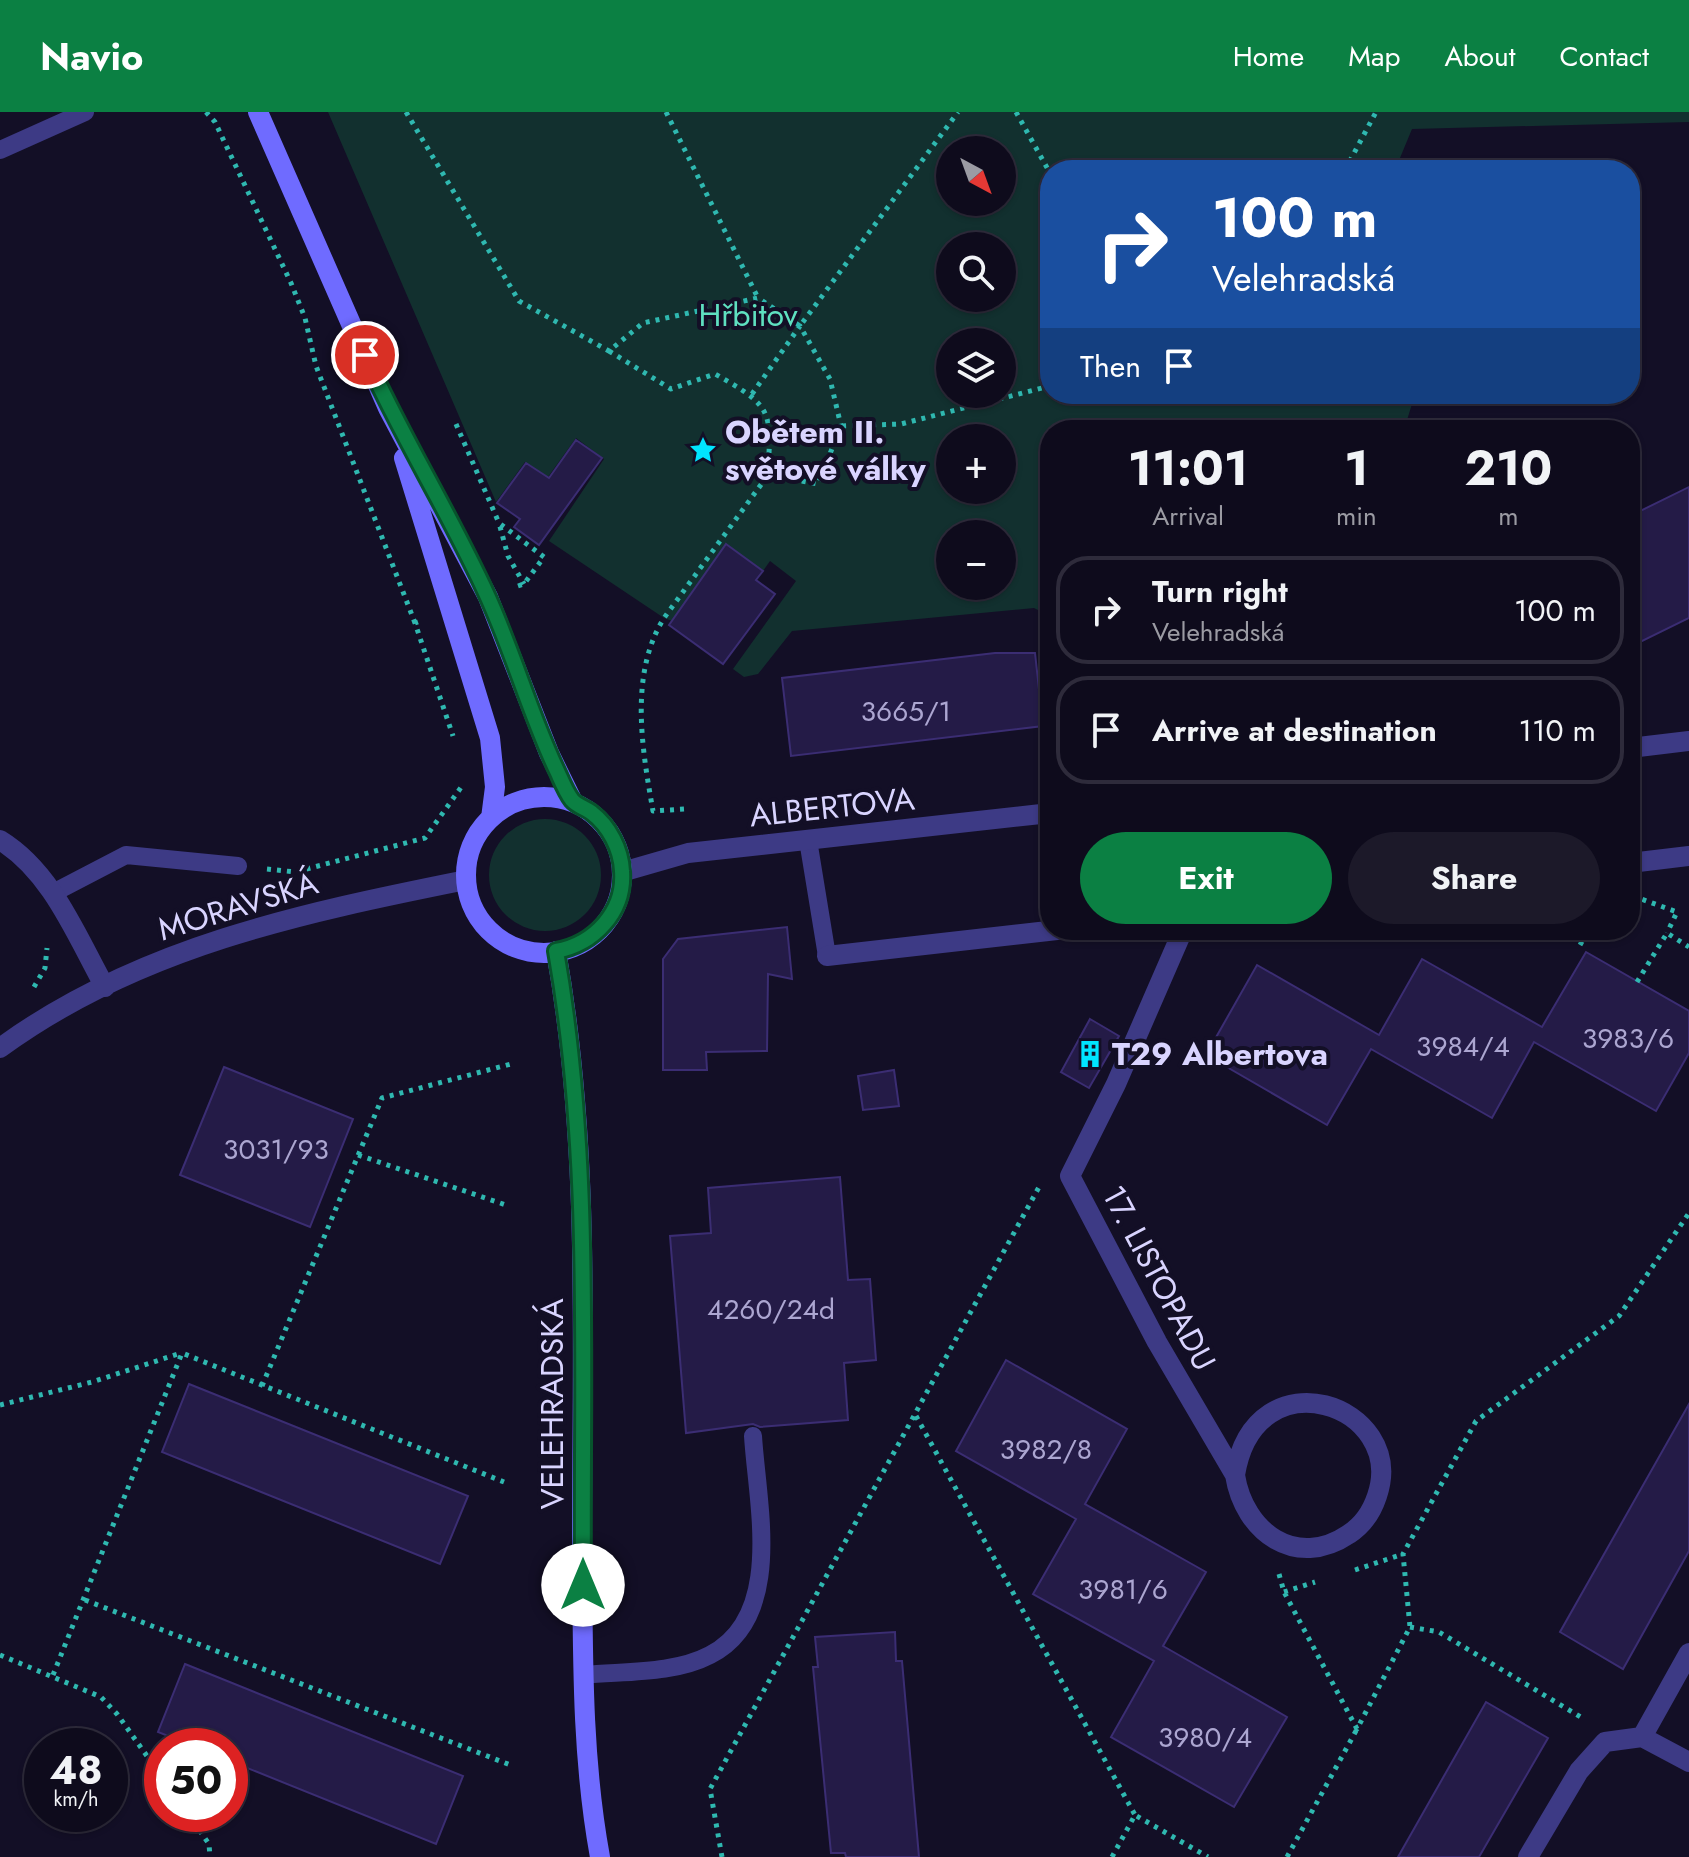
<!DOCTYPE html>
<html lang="en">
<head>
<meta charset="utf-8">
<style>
  :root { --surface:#0e0b1c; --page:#1c1929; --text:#f1f3f6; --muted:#9b9ba3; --line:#2e2b3b; --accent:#0b8043 }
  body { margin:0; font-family:Jost,sans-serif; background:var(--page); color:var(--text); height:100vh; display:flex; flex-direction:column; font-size:30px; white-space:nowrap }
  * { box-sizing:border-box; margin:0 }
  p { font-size:26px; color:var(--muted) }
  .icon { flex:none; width:44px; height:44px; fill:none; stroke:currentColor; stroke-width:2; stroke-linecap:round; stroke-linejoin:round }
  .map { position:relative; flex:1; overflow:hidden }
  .drawer { position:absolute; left:1040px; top:308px; width:600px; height:520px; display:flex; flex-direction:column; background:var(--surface); border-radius:32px; box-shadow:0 2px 6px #0004,0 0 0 2px var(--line) }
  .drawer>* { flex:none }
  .guide { position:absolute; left:1040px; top:48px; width:600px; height:244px; border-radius:32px; box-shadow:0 2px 6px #0004,0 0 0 2px var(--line); background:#1a4fa0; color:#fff; overflow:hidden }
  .needle { width:52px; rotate:139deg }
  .buttons { position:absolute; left:936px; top:24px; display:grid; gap:16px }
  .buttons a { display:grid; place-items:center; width:80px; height:80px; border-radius:50%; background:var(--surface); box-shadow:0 2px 6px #0004,0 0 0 2px var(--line); font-size:40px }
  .speed { position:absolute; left:24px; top:1616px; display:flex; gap:16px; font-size:40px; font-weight:700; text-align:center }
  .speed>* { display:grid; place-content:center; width:104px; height:104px; border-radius:50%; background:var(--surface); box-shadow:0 2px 6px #0004,0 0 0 2px var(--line); line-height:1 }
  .speed small { font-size:20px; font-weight:400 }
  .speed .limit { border:12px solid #d22; background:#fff; color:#111 }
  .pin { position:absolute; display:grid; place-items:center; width:68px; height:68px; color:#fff; margin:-34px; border:4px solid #fff; border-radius:50%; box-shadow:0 2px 8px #0007 }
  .me { position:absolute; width:88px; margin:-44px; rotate:0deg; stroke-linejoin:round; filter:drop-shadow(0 0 6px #0008) }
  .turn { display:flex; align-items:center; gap:28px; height:168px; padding:0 40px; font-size:36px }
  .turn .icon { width:104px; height:104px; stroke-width:2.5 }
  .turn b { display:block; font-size:56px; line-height:68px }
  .then { display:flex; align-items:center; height:76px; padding:0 40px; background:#0003; gap:16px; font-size:30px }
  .eta { display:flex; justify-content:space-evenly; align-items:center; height:136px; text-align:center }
  .eta b { font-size:48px; font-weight:700; line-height:56px }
  .cta { display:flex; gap:16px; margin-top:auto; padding:16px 40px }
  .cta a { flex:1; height:92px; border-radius:48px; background:var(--accent); color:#fff; font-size:32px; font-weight:700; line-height:92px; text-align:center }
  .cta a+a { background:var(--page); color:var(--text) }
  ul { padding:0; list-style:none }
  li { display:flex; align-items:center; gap:24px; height:108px; margin:0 16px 12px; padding:0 24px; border:4px solid var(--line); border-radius:32px }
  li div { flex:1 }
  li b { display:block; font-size:30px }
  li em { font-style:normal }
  header { display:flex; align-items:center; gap:48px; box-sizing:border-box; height:112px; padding:0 40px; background:var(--accent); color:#fff }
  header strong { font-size:38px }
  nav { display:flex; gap:44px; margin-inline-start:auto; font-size:28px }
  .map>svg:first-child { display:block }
  .green { fill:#12302f; fill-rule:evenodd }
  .building { fill:#241b47; stroke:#3b2d73; stroke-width:2 }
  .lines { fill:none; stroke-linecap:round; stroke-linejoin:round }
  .path { stroke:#2fb8b0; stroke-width:5; stroke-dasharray:4 6; stroke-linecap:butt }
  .lane { stroke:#3d3a85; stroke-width:18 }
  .street { stroke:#3d3a85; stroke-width:20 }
  .secondary { stroke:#6f6bff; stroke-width:20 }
  .route-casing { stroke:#07532c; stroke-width:20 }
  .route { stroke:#0b8043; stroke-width:14 }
  .labels { text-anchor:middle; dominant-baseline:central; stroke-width:8; stroke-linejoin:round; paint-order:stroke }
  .number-label { font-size:28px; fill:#aca6d1 }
  .park-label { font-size:32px; fill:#5fe0c0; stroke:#130f26 }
  .poi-label { font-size:32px; font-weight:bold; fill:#d9d4ff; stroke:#130f26; text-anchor:start }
  .street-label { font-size:32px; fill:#d9d4ff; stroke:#130f26 }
</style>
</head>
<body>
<header>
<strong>Navio</strong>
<nav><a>Home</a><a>Map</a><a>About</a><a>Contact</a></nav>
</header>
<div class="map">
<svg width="1689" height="1745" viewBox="0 0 1689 1745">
  <rect width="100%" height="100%" fill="#130f26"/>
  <!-- green -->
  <path class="green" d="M328 0H1689V10L1412 17 1395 58H1050V282H1415L1404 318H1050V504L1034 496 792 519 758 562 744 565 733 557 796 469 770 449 763 459 726 432 672 509 664 506 549 429 604 347 576 326 548 365 525 350 496 390ZM950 38H1002V90H950ZM950 134H1002V186H950ZM950 230H1002V282H950ZM950 326H1002V378H950ZM950 422H1002V474H950Z
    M489 763a56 56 0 1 1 112 0a56 56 0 1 1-112 0Z"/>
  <!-- building -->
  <path class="building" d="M576 328 602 346 539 433 514 415 520 407 497 391 526 351 549 366Z
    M1689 375V506L1630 535V404Z
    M726 432 763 459 756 468 775 482 723 552 669 513Z
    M995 541H1035L1043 614 791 644 782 566Z
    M787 815 792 867 768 862 767 939 706 940 707 958H663V847L678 827Z
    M1586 840 1689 899V941L1656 999 1534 930 1492 1006 1371 937 1327 1013 1206 943 1257 853 1379 923 1422 847 1542 915Z
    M1090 907 1119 924 1089 976 1061 960Z
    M224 955 353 1007 310 1115 180 1063Z
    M894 958 899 994 863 998 858 964Z
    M840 1065 848 1168 870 1167 876 1248 844 1251 848 1308 760 1315 753 1312 686 1321 670 1124 711 1121 708 1076Z
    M1006 1248 1127 1317 1085 1392 1206 1460 1163 1534 1287 1605 1234 1695 1111 1625 1154 1549 1033 1482 1076 1407 956 1339Z
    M189 1272 468 1384 440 1452 162 1340Z
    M1689 1292V1439L1623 1557 1560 1520Z
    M895 1520 896 1549H902L919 1745H846L845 1741H831L813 1555H818L815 1525Z
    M185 1552 463 1664 436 1732 230 1649V1634H193L158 1620Z
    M1486 1590 1548 1626 1479 1745H1398Z"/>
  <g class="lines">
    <!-- path -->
    <path class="path" d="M206 0 215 10 291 171 305 206 316 254 415 511
      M406 0 519 189 609 239 643 211 758 186 800 214 958 0
      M666 0 758 186
      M1016 0 1050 61
      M1345 58 1376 0
      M609 239 671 277 715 262C774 295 771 299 768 363
      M752 282 800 214 830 267 841 314
      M456 312 499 411
      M518 474 524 472 544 445 499 411 508 444 524 472
      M418 510 415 511 453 624
      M684 697 653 699C642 637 629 562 664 506L768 363 818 372 841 314 901 312 1050 274
      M267 757 295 760 425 726 462 674
      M1633 784 1677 800 1667 821
      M1580 833 1589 818
      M1637 870 1667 821 1689 835
      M34 875 45 856 47 836
      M358 1043 509 1094
      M262 1274 382 986 511 952
      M0 1293 92 1270 181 1241
      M916 1304 1135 1703
      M1355 1458 1403 1442
      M1279 1462 1284 1480 1357 1617 1410 1515 1403 1442 1476 1309 1619 1204 1689 1101
      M1284 1480 1315 1470
      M85 1488 513 1654
      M1410 1515 1439 1520 1584 1607
      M0 1543 101 1585 117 1602 162 1665
      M53 1563 182 1241 504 1370
      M188 1702 209 1732 210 1745
      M722 1745 710 1677 1039 1075
      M1112 1745 1135 1703 1208 1745
      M1287 1745 1357 1617"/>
    <!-- lane -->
    <path class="lane" d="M0 38 85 0
      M808 728 827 844
      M53 781 126 743 238 754
      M584 1563C624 1559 674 1562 710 1543 785 1505 757 1391 753 1324"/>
    <!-- street -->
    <path class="street" d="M1630 636 1689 629
      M0 728C52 760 76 823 105 875
      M1630 751 1689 744
      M622 760 688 741 1050 701
      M1183 818 1116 972 1070 1064 1157 1230 1235 1363C1244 1420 1296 1458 1349 1422 1363 1413 1372 1399 1377 1384 1408 1293 1255 1240 1235 1363
      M827 844 1057 818
      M0 936C138 835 302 801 466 768
      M1642 1625 1689 1650
      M1528 1745 1579 1659 1605 1630 1642 1625 1689 1541"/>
    <!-- secondary -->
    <path class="secondary" d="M258 0 388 296 488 485 549 641 573 690
      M404 346 490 626 495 675 491 706
      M466 763a78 78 0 1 1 156 0a78 78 0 1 1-156 0Z
      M556 839C591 1034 582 1234 582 1431 583 1535 581 1642 600 1745"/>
  </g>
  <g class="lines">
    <!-- route casing -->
    <g class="route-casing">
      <path id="route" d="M365 243C401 324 449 400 486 481 513 539 530 603 558 661 562 670 566 680 572 688 577 694 586 696 592 701 609 714 621 737 622 759 625 800 594 832 556 839 593 1048 581 1262 583 1473"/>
    </g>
    <!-- route -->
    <use href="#route" class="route"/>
  </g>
  <!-- icons -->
  <defs>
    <g id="sight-bare" transform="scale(2.16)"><path d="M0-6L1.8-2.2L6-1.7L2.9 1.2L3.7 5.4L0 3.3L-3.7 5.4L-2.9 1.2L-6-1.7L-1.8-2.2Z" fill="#00e5ff" stroke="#130f26" stroke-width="2.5" paint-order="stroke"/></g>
    <g id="building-bare" transform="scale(2.16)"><path d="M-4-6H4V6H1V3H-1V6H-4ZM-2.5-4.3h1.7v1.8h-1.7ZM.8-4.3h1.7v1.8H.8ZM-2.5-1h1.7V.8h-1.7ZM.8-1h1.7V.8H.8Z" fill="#00e5ff" stroke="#130f26" stroke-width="2.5" paint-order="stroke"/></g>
  </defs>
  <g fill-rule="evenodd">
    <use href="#sight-bare" x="703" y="338"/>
    <use href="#building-bare" x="1090" y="942"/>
  </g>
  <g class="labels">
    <!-- number labels -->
    <g class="number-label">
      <text x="906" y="599">3665/1</text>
      <text x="1628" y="926">3983/6</text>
      <text x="1463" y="934">3984/4</text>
      <text x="276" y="1037">3031/93</text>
      <text x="771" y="1197">4260/24d</text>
      <text x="1046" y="1337">3982/8</text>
      <text x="1123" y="1477">3981/6</text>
      <text x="1205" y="1625">3980/4</text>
    </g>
    <!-- park labels -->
    <g class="park-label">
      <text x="748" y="203">Hřbitov</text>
    </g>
    <!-- poi labels -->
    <g class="poi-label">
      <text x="725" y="320">Obětem II.<tspan x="725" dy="37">světové války</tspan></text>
      <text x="1112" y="942">T29 Albertova</text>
    </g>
    <!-- street labels -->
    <g class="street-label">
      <text transform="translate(832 695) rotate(-6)">ALBERTOVA</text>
      <text transform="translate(238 794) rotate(-17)">MORAVSKÁ</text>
      <text transform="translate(1159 1166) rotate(62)">17. LISTOPADU</text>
      <text transform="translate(552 1292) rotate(-90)">VELEHRADSKÁ</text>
    </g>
  </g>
</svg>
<div class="buttons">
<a><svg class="needle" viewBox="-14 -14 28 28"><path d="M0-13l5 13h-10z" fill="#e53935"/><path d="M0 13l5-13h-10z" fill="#9b9ba3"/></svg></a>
<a><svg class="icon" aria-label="search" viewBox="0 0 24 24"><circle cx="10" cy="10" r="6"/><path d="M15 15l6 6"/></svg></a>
<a><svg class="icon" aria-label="layers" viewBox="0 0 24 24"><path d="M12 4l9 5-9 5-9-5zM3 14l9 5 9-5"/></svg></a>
<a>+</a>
<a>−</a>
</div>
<div class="speed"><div>48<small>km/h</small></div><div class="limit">50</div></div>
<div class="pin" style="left:365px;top:243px;background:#d93025"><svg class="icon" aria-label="arrive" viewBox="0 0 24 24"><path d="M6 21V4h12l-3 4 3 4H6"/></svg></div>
<svg class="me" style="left:583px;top:1473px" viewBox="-20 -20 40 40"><circle r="19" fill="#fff"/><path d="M0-13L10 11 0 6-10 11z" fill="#0b8043"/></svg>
<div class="guide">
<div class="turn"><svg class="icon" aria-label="right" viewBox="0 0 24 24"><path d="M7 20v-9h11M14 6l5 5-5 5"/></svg><div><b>100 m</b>Velehradská</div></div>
<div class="then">Then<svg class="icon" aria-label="arrive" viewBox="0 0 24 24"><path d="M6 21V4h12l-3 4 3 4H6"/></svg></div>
</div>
<section class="drawer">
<div class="eta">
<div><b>11:01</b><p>Arrival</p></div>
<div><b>1</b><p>min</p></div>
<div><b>210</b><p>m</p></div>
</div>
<ul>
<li><svg class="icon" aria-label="right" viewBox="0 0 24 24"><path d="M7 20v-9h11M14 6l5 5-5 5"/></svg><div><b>Turn right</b><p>Velehradská</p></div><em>100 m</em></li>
<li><svg class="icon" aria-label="arrive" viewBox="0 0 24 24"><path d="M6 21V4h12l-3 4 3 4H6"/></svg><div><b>Arrive at destination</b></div><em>110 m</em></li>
</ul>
<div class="cta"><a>Exit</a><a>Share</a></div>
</section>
</div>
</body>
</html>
